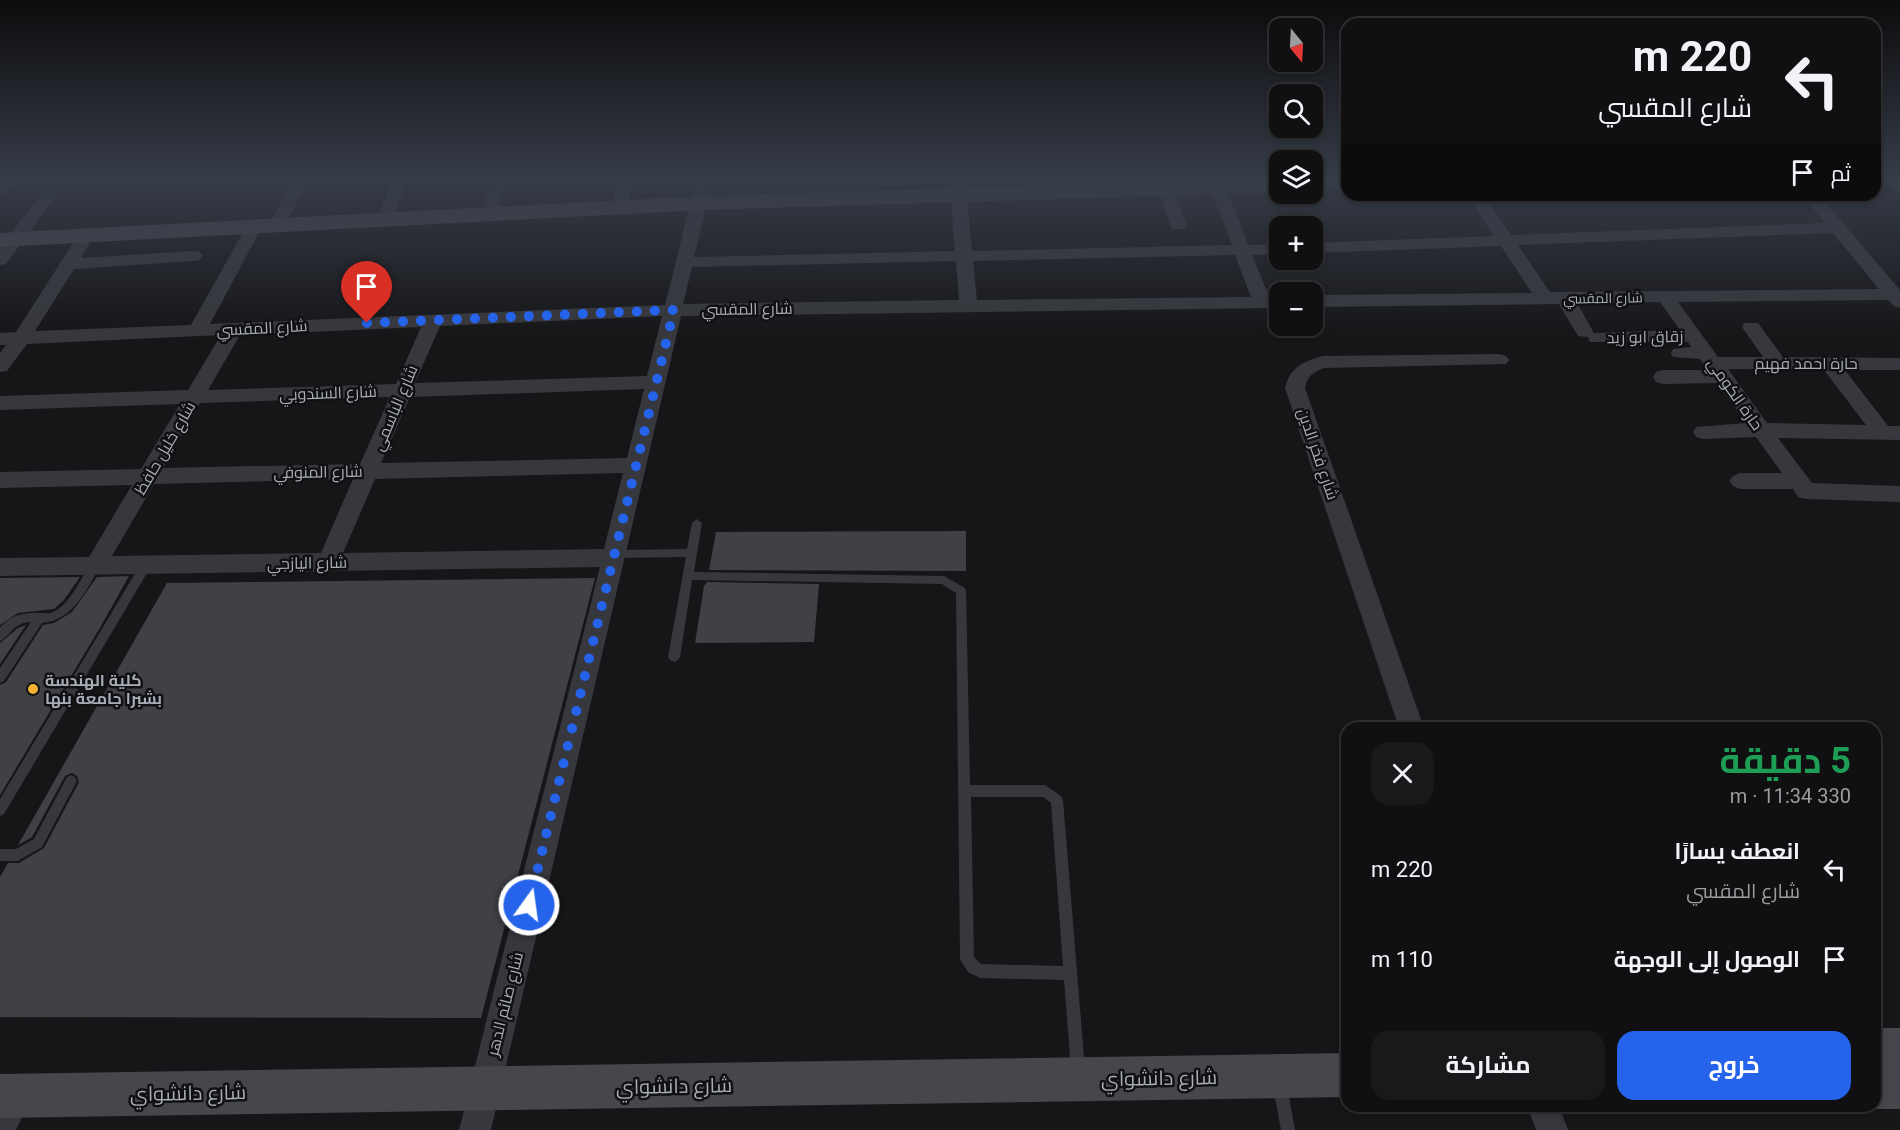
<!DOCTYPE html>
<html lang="ar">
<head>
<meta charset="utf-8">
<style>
  :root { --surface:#101012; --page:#19191b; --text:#f1f3f6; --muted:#9c9d9f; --line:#303032; --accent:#2563eb }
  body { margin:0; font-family:Roboto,Cairo,sans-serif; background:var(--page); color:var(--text); direction:rtl; height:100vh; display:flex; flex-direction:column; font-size:22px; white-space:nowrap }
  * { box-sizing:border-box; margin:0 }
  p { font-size:20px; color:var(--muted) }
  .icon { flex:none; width:33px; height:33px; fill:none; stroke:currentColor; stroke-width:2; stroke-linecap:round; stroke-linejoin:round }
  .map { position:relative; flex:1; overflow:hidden; direction:ltr }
  .panel { position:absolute; left:1341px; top:722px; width:540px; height:390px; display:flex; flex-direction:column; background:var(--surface); border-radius:18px; box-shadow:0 3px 9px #0003,0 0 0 2px var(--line); direction:rtl }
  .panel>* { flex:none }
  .guide { position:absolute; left:1341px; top:18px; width:540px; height:183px; border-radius:18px; box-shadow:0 3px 9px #0003,0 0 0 2px var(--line); direction:rtl; background:#101012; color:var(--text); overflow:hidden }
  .needle { width:39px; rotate:162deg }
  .fabs { position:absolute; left:1269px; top:18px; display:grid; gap:12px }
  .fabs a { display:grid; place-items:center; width:54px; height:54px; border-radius:12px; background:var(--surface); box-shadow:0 3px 9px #0003,0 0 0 2px var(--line); font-size:30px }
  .pin { position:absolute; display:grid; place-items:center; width:51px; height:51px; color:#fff; margin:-62px -26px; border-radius:50% 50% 50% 0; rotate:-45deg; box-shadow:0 0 6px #0007 }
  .pin .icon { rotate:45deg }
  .me { position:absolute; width:66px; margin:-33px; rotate:14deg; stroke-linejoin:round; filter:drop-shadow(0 0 4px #0008) }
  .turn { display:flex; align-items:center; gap:21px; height:126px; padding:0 30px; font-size:27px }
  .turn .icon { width:78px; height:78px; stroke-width:2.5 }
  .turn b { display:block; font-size:42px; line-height:51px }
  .then { display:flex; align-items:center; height:57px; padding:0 30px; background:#0003; gap:12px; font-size:22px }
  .round { display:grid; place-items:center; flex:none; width:63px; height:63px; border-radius:18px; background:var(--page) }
  .head { display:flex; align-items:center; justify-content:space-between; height:102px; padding:0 30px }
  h1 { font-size:36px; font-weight:700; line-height:45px; color:#1e9e55 }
  .action { display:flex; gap:12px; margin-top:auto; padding:12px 30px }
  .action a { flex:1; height:69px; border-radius:18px; background:var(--accent); color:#fff; font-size:24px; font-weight:700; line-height:69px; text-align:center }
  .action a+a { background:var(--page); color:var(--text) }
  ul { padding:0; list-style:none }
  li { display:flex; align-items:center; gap:18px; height:90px; padding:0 30px }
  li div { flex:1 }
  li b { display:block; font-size:22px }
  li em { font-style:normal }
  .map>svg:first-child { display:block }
  .building { fill:#404145 }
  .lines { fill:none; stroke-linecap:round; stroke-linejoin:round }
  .lane { fill:#37383d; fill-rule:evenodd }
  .street { fill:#37383d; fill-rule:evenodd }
  .secondary { fill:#45474d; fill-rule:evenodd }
  .primary { fill:#53555c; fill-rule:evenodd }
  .route { stroke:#2563eb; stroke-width:10; stroke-dasharray:0 18 }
  .poi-dot { fill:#f2b134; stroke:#111113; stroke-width:2 }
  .labels { text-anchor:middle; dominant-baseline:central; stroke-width:5; stroke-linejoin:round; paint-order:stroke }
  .far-street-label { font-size:14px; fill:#a8adb8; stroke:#111113 }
  .street-label { font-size:16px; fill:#a8adb8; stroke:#111113 }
  .poi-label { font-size:16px; font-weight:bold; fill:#a8adb8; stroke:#111113; text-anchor:start }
  .near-street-label { font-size:20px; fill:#a8adb8; stroke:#111113 }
</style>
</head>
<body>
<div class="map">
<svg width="1900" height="1130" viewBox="0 0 1900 1130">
  <rect width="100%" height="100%" fill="#161618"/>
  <!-- building -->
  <path class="building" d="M966 531V571L709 570 716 532Z
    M129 576 101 626 0 795V685L6 682 43 625 54 623 72 612 97 577Z
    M80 577 64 600 54 609 18 613 0 625V578Z
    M595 578 481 1018 0 1017V877L8 863H19L44 848 79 782 77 776 72 773 65 776 32 837 18 845 167 583Z
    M707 582 819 584 814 642 695 643 704 586Z
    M26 625 0 664V643L18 628Z"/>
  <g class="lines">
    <!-- lane -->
    <path class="lane" d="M697 519 702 523 694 572 944 576 965 588 966 591 970 785H1045L1061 796 1063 800 1085 1070 1083 1075 1078 1077 1073 1075 1071 1070 1064 980 980 978 968 972 960 959 956 593 942 584 692 580 680 657 678 660 674 662 670 660 668 657 686 557 615 558 611 557 610 554 611 551 615 550 687 549 692 523ZM971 797H1043L1051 803 1063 966 981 964 974 957Z
      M146 561 150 562 151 565 150 568 4 814 0 816V799L142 562Z
      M95 562 99 563 100 566C87 590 72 621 42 623L4 681 0 683V668L31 622C12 623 13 634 0 641V628C11 614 26 612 42 613 47 613 50 614 55 611 71 602 81 578 91 563Z
      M71 775 75 777 77 781 42 847 18 861H0V849H16L34 839 67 777Z
      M1280 1079 1285 1081 1287 1086 1295 1130H1281L1273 1086 1275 1081Z"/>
    <!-- street -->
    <path class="street" d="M2 177H19L6 193 0 195V180Z
      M293 177H309L283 230H271L269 226Z
      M393 177H409L393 220 385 225 377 220Z
      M493 177H509L497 214 489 219 481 214Z
      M618 177H634L628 207 620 212 612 207Z
      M697 177H713L694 257 955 251 949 177H965L972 251 1232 245 1206 177H1222L1248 245 1280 244V254L1252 255 1269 296H1280V308L681 316 491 1130H459L600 567 0 576V558L89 557 132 485 0 488V472L141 469 180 404 0 410V396L188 390 221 335 27 344 7 371 0 372V353L6 345H0V333L16 332 77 237 79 233H91L93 237 81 258 194 251 200 252 203 256 200 260 194 261 74 269 35 331 191 325 246 227 254 222 262 227 210 324 665 305ZM1235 255 1251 297 977 300 973 261ZM956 261 959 300 683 304 692 267ZM662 316 647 376 415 383 440 326ZM421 327 396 384 208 390 240 335ZM644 389 627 458 381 463 410 397ZM390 397 360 464 163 468 200 403ZM623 473 604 549 343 553 375 479ZM353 479 321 553 112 556 154 484Z
      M1166 183 1174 188 1186 225 1184 229H1172L1170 225 1158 188Z
      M49 189 57 194 6 264 0 265V248L43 191Z
      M1467 195H1483L1511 235 1825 223 1802 195H1819L1900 290V308L1894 306 1888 300 1678 302 1718 357H1763L1742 327 1744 323H1758L1783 357 1900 358V370H1845L1888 426H1900V440L1778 438 1812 483 1900 486V502L1806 499 1798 497 1793 489H1740L1733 486 1729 481 1733 476 1740 473H1782L1756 437 1703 439 1696 437 1693 432 1696 427 1746 423 1717 383 1663 384 1656 382 1653 377 1656 372 1663 370H1708L1700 359 1673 357 1671 353 1673 349 1691 347 1688 342H1590L1588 337 1578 336 1559 304 1312 307V295L1532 293 1501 246 1312 253V243L1494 236ZM1833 233 1879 289 1550 292 1518 245ZM1660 302 1680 330 1594 333 1577 303ZM1728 369 1824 370 1866 425 1767 423Z
      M1499 354 1506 356 1509 360 1506 364 1324 368C1313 372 1307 376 1305 388L1424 728H1399L1285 388C1290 367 1304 361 1323 356Z
      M16 1080 27 1085 32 1096 16 1130H0V1095L5 1085Z
      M1527 1106H1559L1568 1130H1536Z"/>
    <!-- secondary -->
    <path class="secondary" d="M1312 177H1347V190L1312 191Z
      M1280 178V192L700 210 0 247V233L700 196Z
      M1875 1028H1900V1109H1875L1867 1106H1875Z
      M1347 1053V1097L0 1118V1074Z"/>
    <!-- primary -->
    <path class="primary" d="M1882 177H1900V191L1892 189Z"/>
  </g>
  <!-- sky -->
  <linearGradient id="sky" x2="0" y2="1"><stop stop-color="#0c0c0d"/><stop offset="0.53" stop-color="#363c48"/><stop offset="1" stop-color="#363c48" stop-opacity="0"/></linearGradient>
  <rect width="1900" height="336" fill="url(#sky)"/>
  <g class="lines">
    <!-- route -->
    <path class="route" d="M367 323 674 310 529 905"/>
  </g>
  <!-- markers -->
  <circle class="poi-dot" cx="33" cy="689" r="6"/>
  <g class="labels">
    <!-- far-street labels -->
    <g class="far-street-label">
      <text transform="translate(1603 298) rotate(-1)">شارع المقسي</text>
    </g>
    <!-- street labels -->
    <g class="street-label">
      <text transform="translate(747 309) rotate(-1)">شارع المقسي</text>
      <text transform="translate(262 328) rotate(-3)">شارع المقسي</text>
      <text transform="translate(1645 337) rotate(-1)">زقاق ابو زيد</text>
      <text x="1806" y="363">حارة احمد فهيم</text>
      <text transform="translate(328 393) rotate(-2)">شارع السندوبي</text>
      <text transform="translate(1735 394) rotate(55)">حارة الكومي</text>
      <text transform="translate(395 408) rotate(-67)">شارع الباسمي</text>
      <text transform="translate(165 448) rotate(-60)">شارع خليل حافظ</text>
      <text transform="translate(1318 454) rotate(71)">شارع فخر الدين</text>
      <text transform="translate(318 472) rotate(-1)">شارع المنوفي</text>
      <text transform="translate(307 563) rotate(-1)">شارع اليازجي</text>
      <text transform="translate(505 1004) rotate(-76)">شارع صائم الدهر</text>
    </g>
    <!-- poi labels -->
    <g class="poi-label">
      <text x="45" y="680">كلية الهندسة<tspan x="45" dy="18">بشبرا جامعة بنها</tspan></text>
    </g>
    <!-- near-street labels -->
    <g class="near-street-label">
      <text transform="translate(1159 1078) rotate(-1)">شارع دانشواي</text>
      <text transform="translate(674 1086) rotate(-1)">شارع دانشواي</text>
      <text transform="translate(188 1093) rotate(-1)">شارع دانشواي</text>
    </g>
  </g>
</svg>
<div class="fabs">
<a><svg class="needle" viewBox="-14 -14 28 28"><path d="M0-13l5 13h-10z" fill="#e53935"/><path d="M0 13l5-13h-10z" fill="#9c9d9f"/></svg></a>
<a><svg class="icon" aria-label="search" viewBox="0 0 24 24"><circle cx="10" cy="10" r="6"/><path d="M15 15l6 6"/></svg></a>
<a><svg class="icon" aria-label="layers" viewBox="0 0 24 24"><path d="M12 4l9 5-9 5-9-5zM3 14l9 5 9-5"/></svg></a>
<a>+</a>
<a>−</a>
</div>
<div class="pin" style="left:367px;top:323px;background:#d93025"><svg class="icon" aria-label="arrive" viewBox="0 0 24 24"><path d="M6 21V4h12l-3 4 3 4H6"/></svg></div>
<svg class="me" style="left:529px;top:905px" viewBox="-20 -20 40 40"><circle r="17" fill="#2563eb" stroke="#fff" stroke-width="3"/><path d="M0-11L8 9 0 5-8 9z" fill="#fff"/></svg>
<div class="guide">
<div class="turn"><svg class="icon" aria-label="left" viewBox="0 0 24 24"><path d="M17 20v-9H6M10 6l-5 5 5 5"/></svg><div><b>220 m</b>شارع المقسي</div></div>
<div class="then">ثم<svg class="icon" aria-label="arrive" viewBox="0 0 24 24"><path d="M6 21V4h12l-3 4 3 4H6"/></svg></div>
</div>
<section class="panel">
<div class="head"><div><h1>5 دقيقة</h1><p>330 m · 11:34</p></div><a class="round"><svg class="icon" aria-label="close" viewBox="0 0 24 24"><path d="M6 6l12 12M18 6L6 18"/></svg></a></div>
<ul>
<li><svg class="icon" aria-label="left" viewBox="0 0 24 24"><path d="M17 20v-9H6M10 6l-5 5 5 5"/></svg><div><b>انعطف يسارًا</b><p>شارع المقسي</p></div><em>220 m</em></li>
<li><svg class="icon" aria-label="arrive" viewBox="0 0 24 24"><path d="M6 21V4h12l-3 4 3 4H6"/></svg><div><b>الوصول إلى الوجهة</b></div><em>110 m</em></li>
</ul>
<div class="action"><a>خروج</a><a>مشاركة</a></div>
</section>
</div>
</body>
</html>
